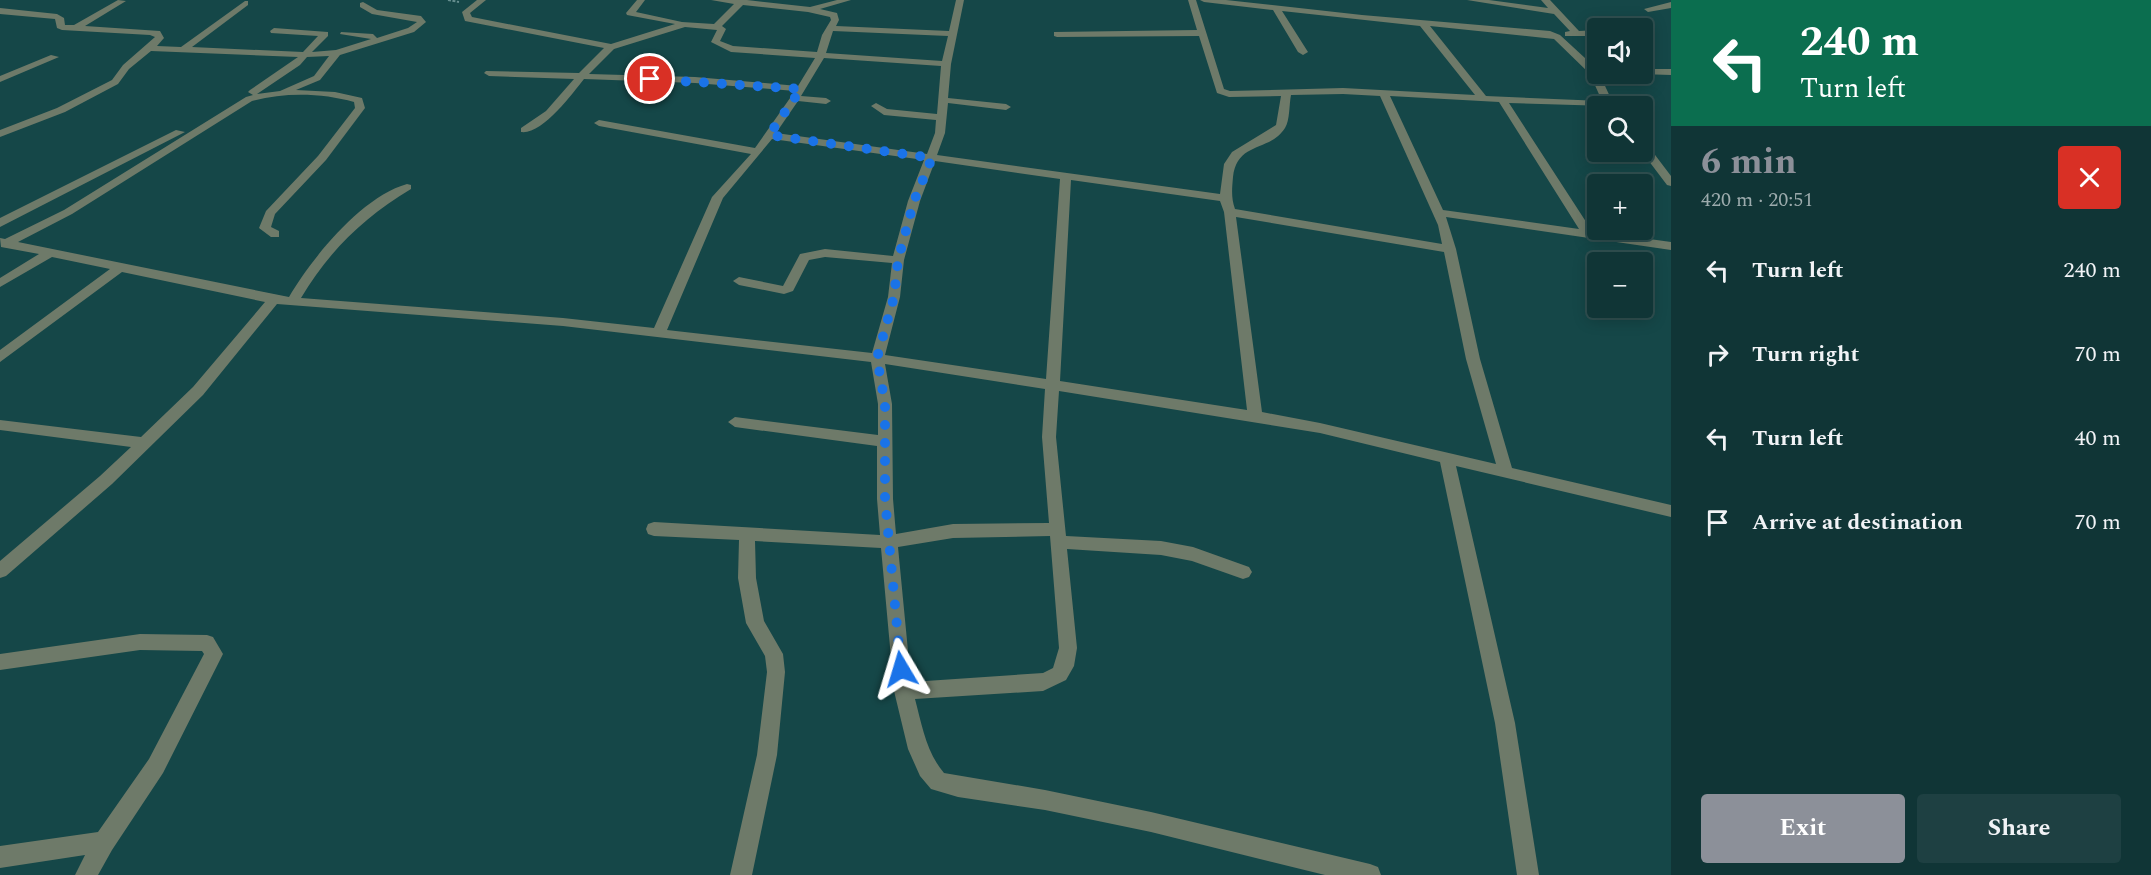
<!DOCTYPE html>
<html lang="en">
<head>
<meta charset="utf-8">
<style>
  :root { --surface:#103536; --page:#1e4042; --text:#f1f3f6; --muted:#9cabad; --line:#305051; --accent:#8c9099 }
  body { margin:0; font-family:Spectral,serif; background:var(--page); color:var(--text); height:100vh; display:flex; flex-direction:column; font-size:22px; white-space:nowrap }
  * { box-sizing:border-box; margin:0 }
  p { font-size:20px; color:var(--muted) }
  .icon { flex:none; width:33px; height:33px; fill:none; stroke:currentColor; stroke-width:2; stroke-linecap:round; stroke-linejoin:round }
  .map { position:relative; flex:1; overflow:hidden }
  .sheet { display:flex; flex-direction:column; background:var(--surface); width:480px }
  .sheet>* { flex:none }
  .guide { background:#0b6e4f; color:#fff; overflow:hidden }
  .buttons { position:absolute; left:1587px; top:18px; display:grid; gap:12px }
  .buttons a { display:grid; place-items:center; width:66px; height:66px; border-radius:6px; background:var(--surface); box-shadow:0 3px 15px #0003,0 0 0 2px var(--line); font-size:30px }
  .pin { position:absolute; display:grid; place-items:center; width:51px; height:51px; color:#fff; margin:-26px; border:3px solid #fff; border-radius:50%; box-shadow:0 2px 6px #0007 }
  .me { position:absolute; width:66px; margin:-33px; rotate:353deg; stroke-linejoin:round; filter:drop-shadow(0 0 4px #0008) }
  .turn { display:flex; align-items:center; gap:21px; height:126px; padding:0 30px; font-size:27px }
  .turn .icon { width:78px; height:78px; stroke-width:2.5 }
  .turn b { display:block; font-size:42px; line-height:51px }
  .round { display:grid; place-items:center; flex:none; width:63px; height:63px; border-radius:6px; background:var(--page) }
  .headline { display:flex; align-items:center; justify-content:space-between; height:102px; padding:0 30px }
  h1 { font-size:36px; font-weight:700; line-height:45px; color:var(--accent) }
  .cta { display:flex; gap:12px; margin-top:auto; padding:12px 30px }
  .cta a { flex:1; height:69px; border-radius:6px; background:var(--accent); color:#fff; font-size:24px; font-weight:700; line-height:69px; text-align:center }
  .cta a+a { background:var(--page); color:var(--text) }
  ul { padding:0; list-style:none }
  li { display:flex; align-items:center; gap:18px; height:84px; padding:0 30px }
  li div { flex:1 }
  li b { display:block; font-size:22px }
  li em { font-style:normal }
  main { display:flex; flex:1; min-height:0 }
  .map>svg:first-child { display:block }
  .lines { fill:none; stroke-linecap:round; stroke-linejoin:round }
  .path { stroke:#658e8f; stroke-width:2; stroke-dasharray:3 1.5; stroke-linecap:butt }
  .minor { fill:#6e7a69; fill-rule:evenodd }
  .route { stroke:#1a73e8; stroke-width:10; stroke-dasharray:0 18 }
</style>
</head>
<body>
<main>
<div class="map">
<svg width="1671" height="875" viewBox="0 0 1671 875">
  <rect width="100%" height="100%" fill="#154748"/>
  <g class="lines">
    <!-- path -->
    <path class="path" d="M448 0 459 2"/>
    <!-- minor -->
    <path class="minor" d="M118 0 126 1 85 26 160 31 164 38 157 46 181 47 245 1H248V5L192 47 303 52 318 36 271 33 270 31 274 28 328 32V36L312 52 336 50 371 39 340 34 341 32 373 34 377 38 408 28 417 22 372 14 360 7V3L363 2 377 10 421 16 426 22 414 32 340 55 320 80 296 90 335 92 362 98 365 108 326 160 275 214 271 227 279 231V237H271L259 228 266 211 318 156 355 108 354 102C323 93 284 92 252 101L72 214 18 242 289 297C312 258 361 197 407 184L411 185V189C364 217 329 251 301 298L563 318 654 328 712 197 751 154 599 126 594 123 599 120 755 148 795 91 695 83 584 79C572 94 542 135 521 132V128L546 111 574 79 489 76 484 73 486 71 579 73 604 48 465 21 462 12 477 0H486L470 13 472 17 611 44 675 24 627 15 626 13 637 0H645L636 12 682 22 714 24 734 4 711 0H747L810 7 837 0H851L820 9 837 13 839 20 836 26 949 31 956 0H964L951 64 948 98 1006 104 1011 107 1006 110 948 103 945 133 937 155 1220 194 1224 164 1232 152 1276 125 1281 96 1229 97 1217 93 1199 36 1057 37 1054 36V32L1197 30 1188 0H1196L1224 89 1230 91 1343 88 1475 95 1420 26 1282 11 1308 52 1303 55 1298 52 1273 10 1204 2 1200 0H1226L1362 15 1550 31 1560 35 1598 70V74H1602L1600 75 1612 101 1608 106 1509 103 1592 231 1671 242V250L1446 217 1456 249 1480 359 1512 468 1671 505V517L1456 466 1515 723 1539 875H1517L1495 723 1440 462 1320 433 1059 391 1056 437 1066 536 1161 541 1193 547 1249 567 1252 572 1249 577 1243 579 1192 561 1161 555 1067 549 1077 648 1074 666 1066 680 1043 691 915 699C922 725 926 752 944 773L1045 790 1151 812 1370 864 1378 867 1381 875H1325L1151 832 1045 810 958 797 931 789 920 776 908 749 894 691 881 548 755 541 756 578 764 621 783 654 785 672 777 755 752 875H730L757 755 767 672 765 656 746 623 738 578 739 540 654 536 648 534 646 529 648 524 654 522 880 535 877 499V446L735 427 728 422 735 417 878 435V404L871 362 563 326 277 304 203 395 112 484 6 576 0 578V561L100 476 131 447 0 430V420L141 437 193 387 265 302 122 272 0 362V350L110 269 52 257 0 287V278L39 254 1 247 0 238 5 239 64 210 246 97 253 95 248 92 250 90 298 57 151 51 129 69 118 84 65 112 0 137V130L57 108 112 80 123 65 155 37 150 35 62 30 57 28 55 19 0 14V8L57 14 64 18 65 25H74ZM743 5 808 12 830 17 831 20 822 35 817 52 733 46 720 41 726 29 722 26ZM1430 26 1554 39 1590 74 1602 101 1486 96ZM685 27 717 30 711 42 731 52 815 58 798 86 695 77 589 74 614 49ZM833 31 948 36 942 61 826 53ZM329 56 314 76 280 91 257 94 300 65 307 57ZM824 58 941 66 937 114 887 109 876 103 871 106 884 115 936 120 935 133 927 154 776 133 798 101 826 104 831 101 826 98 801 96ZM1343 94 1380 96 1438 225 1442 244 1235 209C1231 198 1232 189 1233 177 1237 141 1270 152 1285 128 1290 120 1289 105 1291 95ZM1390 96 1499 102 1579 229 1443 210ZM772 139 924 160 908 201 893 256 825 249 800 254 783 286 739 277 733 281 739 285 784 294 793 291 809 260 825 257 892 263 888 297 872 353 667 330 723 198ZM935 161 1060 179 1046 379 885 355 900 297 904 260 920 201ZM1071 180 1220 201 1224 212 1247 410 1060 381ZM1236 217 1444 252 1466 359 1496 464 1320 423 1262 412ZM885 364 1045 389 1042 437 1049 523 953 524 896 534 893 499 892 404ZM1050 536 1059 648 1053 668 1043 673 911 682 898 547 953 538Z
      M1467 0H1489L1548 8 1541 0H1550L1579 31 1598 30V36H1565V32L1570 31 1554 14Z
      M1671 2V8L1648 12 1644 9Z
      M51 55 59 57 0 82V76Z
      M1642 69H1671V75L1639 74H1642Z
      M176 130 185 132 0 227V218Z
      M1642 142 1646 143 1671 176V186L1667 185 1642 152Z
      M140 634 207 635 213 637 223 654 163 773 112 850 98 875H75L85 855 0 868V846L98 832 149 759 204 654 202 651 140 650 0 670V654Z"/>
  </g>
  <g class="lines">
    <!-- route -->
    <path class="route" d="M650 79 801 89 769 135 932 158 914 201 898 260 894 297 877 358 885 404V499L901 669"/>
  </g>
</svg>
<div class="buttons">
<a><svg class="icon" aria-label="sound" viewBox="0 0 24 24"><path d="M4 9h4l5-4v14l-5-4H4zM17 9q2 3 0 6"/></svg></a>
<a><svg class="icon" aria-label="search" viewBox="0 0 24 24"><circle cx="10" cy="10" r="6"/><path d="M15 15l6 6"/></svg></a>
<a>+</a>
<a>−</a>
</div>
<div class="pin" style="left:650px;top:79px;background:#d93025"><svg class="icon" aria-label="arrive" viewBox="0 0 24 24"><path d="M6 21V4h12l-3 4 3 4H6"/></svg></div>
<svg class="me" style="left:901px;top:669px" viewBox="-20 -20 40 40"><path d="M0-17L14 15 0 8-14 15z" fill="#1a73e8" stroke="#fff" stroke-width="4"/></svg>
</div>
<section class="sheet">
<div class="guide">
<div class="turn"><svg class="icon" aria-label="left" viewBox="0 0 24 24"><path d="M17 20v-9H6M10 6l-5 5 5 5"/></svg><div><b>240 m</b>Turn left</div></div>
</div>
<div class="headline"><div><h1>6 min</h1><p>420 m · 20:51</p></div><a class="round" style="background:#d93025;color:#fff"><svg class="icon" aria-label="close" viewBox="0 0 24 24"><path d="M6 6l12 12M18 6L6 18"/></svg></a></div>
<ul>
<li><svg class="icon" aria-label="left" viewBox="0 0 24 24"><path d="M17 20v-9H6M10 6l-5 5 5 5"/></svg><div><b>Turn left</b></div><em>240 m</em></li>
<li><svg class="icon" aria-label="right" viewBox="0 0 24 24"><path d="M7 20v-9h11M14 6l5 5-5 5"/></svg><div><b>Turn right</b></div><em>70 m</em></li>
<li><svg class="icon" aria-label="left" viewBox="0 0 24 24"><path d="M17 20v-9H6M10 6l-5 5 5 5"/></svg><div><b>Turn left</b></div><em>40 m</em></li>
<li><svg class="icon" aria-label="arrive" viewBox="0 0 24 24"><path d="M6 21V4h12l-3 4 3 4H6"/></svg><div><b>Arrive at destination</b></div><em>70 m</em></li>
</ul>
<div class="cta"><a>Exit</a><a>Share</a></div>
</section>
</main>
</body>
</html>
